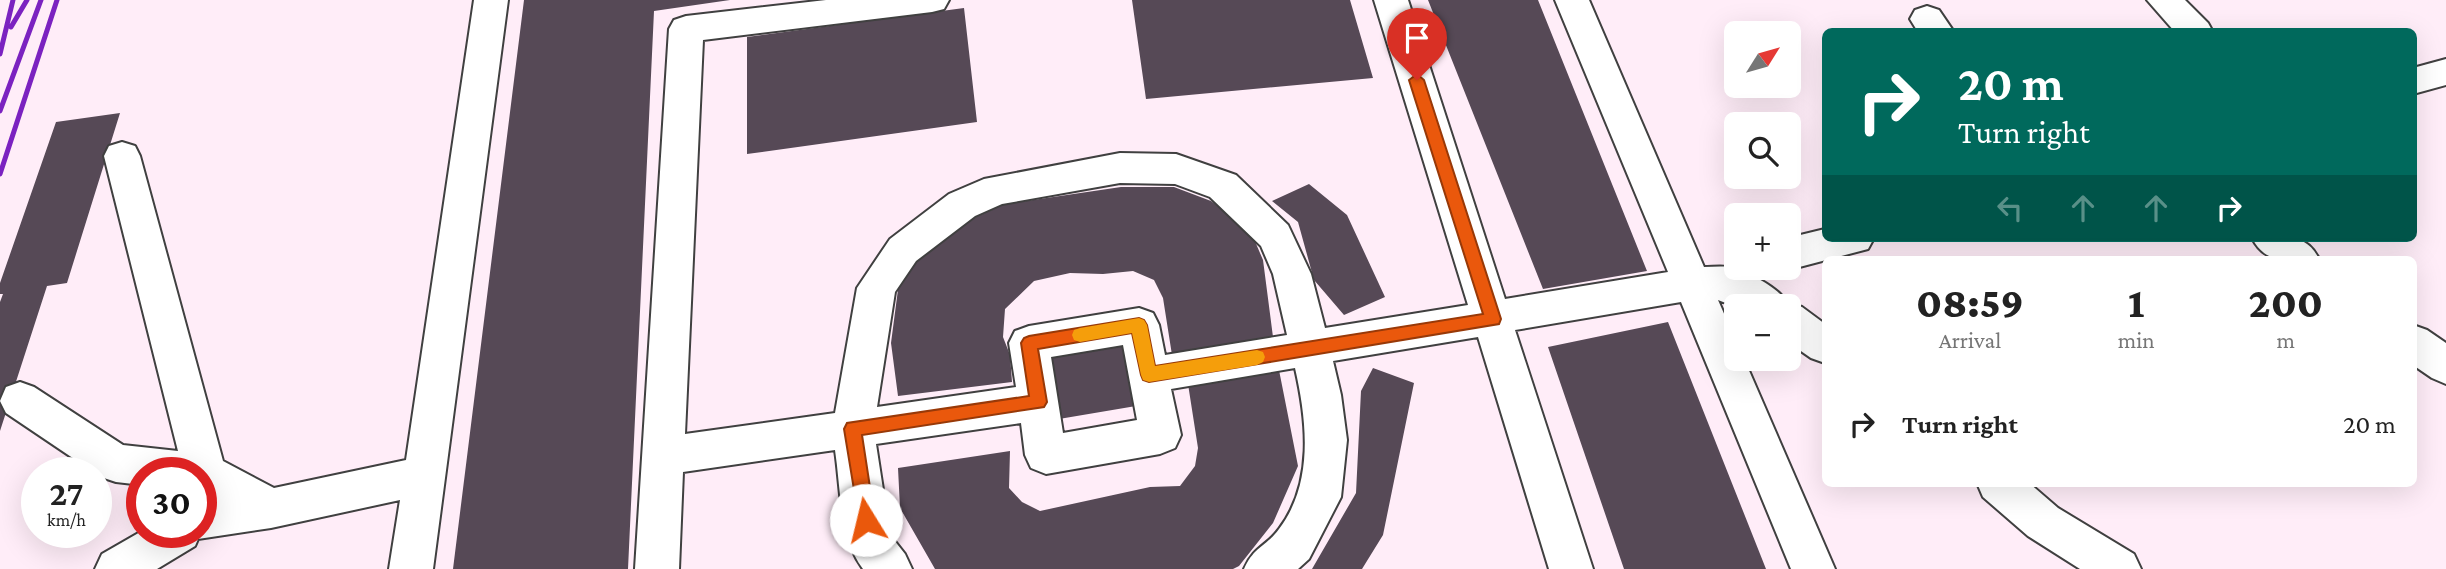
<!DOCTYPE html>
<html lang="en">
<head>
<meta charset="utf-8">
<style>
  :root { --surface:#fff; --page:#f6f6f6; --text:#222; --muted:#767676 }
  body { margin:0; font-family:"Crimson Pro",serif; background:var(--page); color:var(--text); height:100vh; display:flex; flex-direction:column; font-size:26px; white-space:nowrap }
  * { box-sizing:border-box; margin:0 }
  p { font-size:23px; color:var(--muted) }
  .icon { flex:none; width:38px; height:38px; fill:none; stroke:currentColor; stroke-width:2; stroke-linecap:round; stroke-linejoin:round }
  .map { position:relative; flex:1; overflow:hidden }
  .drawer { position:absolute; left:1822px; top:256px; width:595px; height:231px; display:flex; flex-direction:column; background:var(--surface); border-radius:10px; box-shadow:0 7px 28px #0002 }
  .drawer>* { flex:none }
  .guide { position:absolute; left:1822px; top:28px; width:595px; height:214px; border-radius:10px; box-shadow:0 7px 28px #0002; background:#00695c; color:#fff; overflow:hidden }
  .needle { width:46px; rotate:53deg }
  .tools { position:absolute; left:1724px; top:21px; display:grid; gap:14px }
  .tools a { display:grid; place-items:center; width:77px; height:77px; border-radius:10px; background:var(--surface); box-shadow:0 7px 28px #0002; font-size:35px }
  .speed { position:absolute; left:21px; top:457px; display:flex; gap:14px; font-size:35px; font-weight:700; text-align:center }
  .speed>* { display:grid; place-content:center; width:91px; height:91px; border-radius:50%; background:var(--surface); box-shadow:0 7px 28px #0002; line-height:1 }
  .speed small { font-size:18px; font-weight:400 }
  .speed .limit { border:10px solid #d22; background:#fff; color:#111 }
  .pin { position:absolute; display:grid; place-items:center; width:60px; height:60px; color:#fff; margin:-72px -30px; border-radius:50% 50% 50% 0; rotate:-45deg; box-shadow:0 0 7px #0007 }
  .pin .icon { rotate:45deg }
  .me { position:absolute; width:77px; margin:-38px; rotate:351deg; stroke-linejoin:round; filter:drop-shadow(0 0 5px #0008) }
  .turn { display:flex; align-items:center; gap:24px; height:147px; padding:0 21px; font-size:32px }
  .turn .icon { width:91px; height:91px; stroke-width:2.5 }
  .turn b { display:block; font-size:49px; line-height:60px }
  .lanes { display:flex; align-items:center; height:66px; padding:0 21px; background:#0003; justify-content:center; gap:35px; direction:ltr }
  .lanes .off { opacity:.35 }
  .eta { display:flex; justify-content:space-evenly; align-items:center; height:119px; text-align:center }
  .eta b { font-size:42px; font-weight:800; line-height:49px }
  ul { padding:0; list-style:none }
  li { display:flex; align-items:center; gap:21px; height:98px; padding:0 21px }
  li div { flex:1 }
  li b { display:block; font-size:26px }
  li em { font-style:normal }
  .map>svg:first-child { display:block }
  .building { fill:#564956 }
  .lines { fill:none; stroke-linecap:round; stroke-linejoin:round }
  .minor-casing { stroke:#404040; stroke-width:4 }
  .minor { fill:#fff; fill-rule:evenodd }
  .rail { stroke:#7b22c0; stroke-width:5 }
  .route { fill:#ea580c; stroke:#983908; stroke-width:2 }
  .slow { fill:#f59e0b }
</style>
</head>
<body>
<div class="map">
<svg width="2446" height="569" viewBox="0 0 2446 569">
  <rect width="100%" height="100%" fill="#ffedf8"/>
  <!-- building -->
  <path class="building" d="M524 0H730L654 11 628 569H453Z
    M1132 0H1350L1373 78 1146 99Z
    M1428 0H1538L1647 271 1543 289Z
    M964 8 977 122 747 154V37Z
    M120 113 67 283 47 286 0 431V302L3 294H0V283L56 122Z
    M1309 184 1347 215 1385 297 1344 315 1314 280 1298 222 1272 201Z
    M1121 187H1174L1211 201 1244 226 1254 239 1263 260 1273 337 1172 355 1163 298 1154 280 1133 271 1103 274 1070 273 1034 281 1005 309 1003 337 1010 355 1012 382 898 396 891 343 899 282 930 245 976 217 1005 204Z
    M1668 322 1766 569H1624L1548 347Z
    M1125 345 1136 406 1059 419 1050 358Z
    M1278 365 1298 466 1273 523 1239 566 1233 569H935L900 508 898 468 1010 451 1009 488 1022 502 1040 511 1150 487 1180 486 1195 466 1198 448 1188 384Z
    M1373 368 1414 383 1383 535 1362 569H1312L1356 493 1361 391Z"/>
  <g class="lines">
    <!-- minor casing -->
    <g class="minor-casing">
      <path id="minor" d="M474 0H508L433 569H389L400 500 271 528 198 539 195 546 157 569H95L102 554 142 531 201 532V499L208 496 201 493V472H142V485L116 482 101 477 6 413 0 401 6 387 20 382 34 387 123 445 178 451 104 156 109 146 122 142 135 146 140 156 223 461 274 488 406 460Z
        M826 0H949L944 9 932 12 703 40 685 434 835 413 857 288 890 239 949 194 984 179 1120 153 1176 154 1236 175 1288 225 1311 274 1325 328 1468 305 1374 0H1408L1505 299 1668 272 1555 0H1589L1704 267C1712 267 1721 266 1728 267 1745 270 1779 287 1787 303L1802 307 1825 324V363L1811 358 1788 342V306L1736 307 1718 300 1736 341V359H1744L1835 569H1791L1681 302 1515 330 1593 569H1549L1478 337 1333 361 1341 395 1347 440 1341 497 1309 559 1298 569H1244C1254 546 1267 546 1279 529 1314 483 1307 421 1295 368L1171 389 1181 435 1175 448 1160 454 1046 474 1031 468 1025 455 1021 423 876 444 890 535 905 554 912 569H863C839 537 841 489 835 450L683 472 679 569H635L669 29 674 20 686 16ZM1120 183 1175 184 1210 197 1261 246 1273 274 1287 335 1165 355 1159 325 1153 313 1139 308 1029 326 1015 331 1009 343 1016 387 877 407 895 292 916 261 975 216 1002 204ZM1123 345 1137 420 1063 433 1051 357Z
        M2147 0H2185L2208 23 2213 32H2175Z
        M1927 6 1939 10 1954 32H1918L1910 19 1915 10Z
        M2446 59V85L2413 94V68Z
        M1825 229V238H1874L1868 249 1788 270 1782 268H1788V238Z
        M2252 238C2280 238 2305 230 2319 259 2291 259 2267 267 2252 238Z
        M2413 325 2427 330 2446 343V384L2432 378 2413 365Z
        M1977 483H2029L2058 508 2134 554 2141 569H2080L2028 536 1983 497Z"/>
    </g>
    <!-- minor -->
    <use href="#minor" class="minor"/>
    <!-- rail -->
    <path class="rail" d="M11 27 27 0
      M0 54 13 0
      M0 111 41 0
      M0 174 57 0"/>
  </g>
  <!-- route -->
  <path class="route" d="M1417 74 1424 80 1501 319 1499 324 1149 382 1143 380 1141 375 1132 333 1038 349 1047 402 1044 407 862 435 875 520 872 526 866 528 860 526 844 429 847 423 1029 396 1021 343 1024 338 1029 336 1139 318 1144 320 1147 325 1155 366 1483 314 1409 80Z"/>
  <!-- slow -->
  <path class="slow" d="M1139 318 1144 320 1147 325 1155 366 1257 350 1263 352 1265 357 1263 362 1257 365 1149 382 1143 380 1141 375 1132 333 1080 342 1074 340 1072 335 1074 330 1080 328Z"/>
</svg>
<div class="tools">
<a><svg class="needle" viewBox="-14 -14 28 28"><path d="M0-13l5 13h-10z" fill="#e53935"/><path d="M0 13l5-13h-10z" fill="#767676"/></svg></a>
<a><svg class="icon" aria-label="search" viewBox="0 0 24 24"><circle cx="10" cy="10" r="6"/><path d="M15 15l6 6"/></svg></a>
<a>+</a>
<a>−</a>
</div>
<div class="speed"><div>27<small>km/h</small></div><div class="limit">30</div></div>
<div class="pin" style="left:1417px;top:80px;background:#d93025"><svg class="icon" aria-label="arrive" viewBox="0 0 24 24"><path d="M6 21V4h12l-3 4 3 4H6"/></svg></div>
<svg class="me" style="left:866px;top:520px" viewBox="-20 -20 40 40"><circle r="19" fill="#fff"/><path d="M0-13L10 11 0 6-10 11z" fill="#ea580c"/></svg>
<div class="guide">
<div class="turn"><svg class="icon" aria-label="right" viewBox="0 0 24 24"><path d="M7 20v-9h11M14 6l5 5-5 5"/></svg><div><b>20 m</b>Turn right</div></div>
<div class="lanes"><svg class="icon off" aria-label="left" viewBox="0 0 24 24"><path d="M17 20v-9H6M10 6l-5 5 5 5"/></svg><svg class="icon off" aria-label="ahead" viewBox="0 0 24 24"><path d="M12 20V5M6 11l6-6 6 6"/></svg><svg class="icon off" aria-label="ahead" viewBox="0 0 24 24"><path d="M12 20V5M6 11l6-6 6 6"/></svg><svg class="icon" aria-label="right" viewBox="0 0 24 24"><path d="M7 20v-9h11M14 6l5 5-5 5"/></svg></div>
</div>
<section class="drawer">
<div class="eta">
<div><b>08:59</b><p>Arrival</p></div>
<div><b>1</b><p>min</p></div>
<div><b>200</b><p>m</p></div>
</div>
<ul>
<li><svg class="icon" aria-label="right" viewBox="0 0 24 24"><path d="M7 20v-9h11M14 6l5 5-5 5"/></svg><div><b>Turn right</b></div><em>20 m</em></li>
</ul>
</section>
</div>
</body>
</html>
